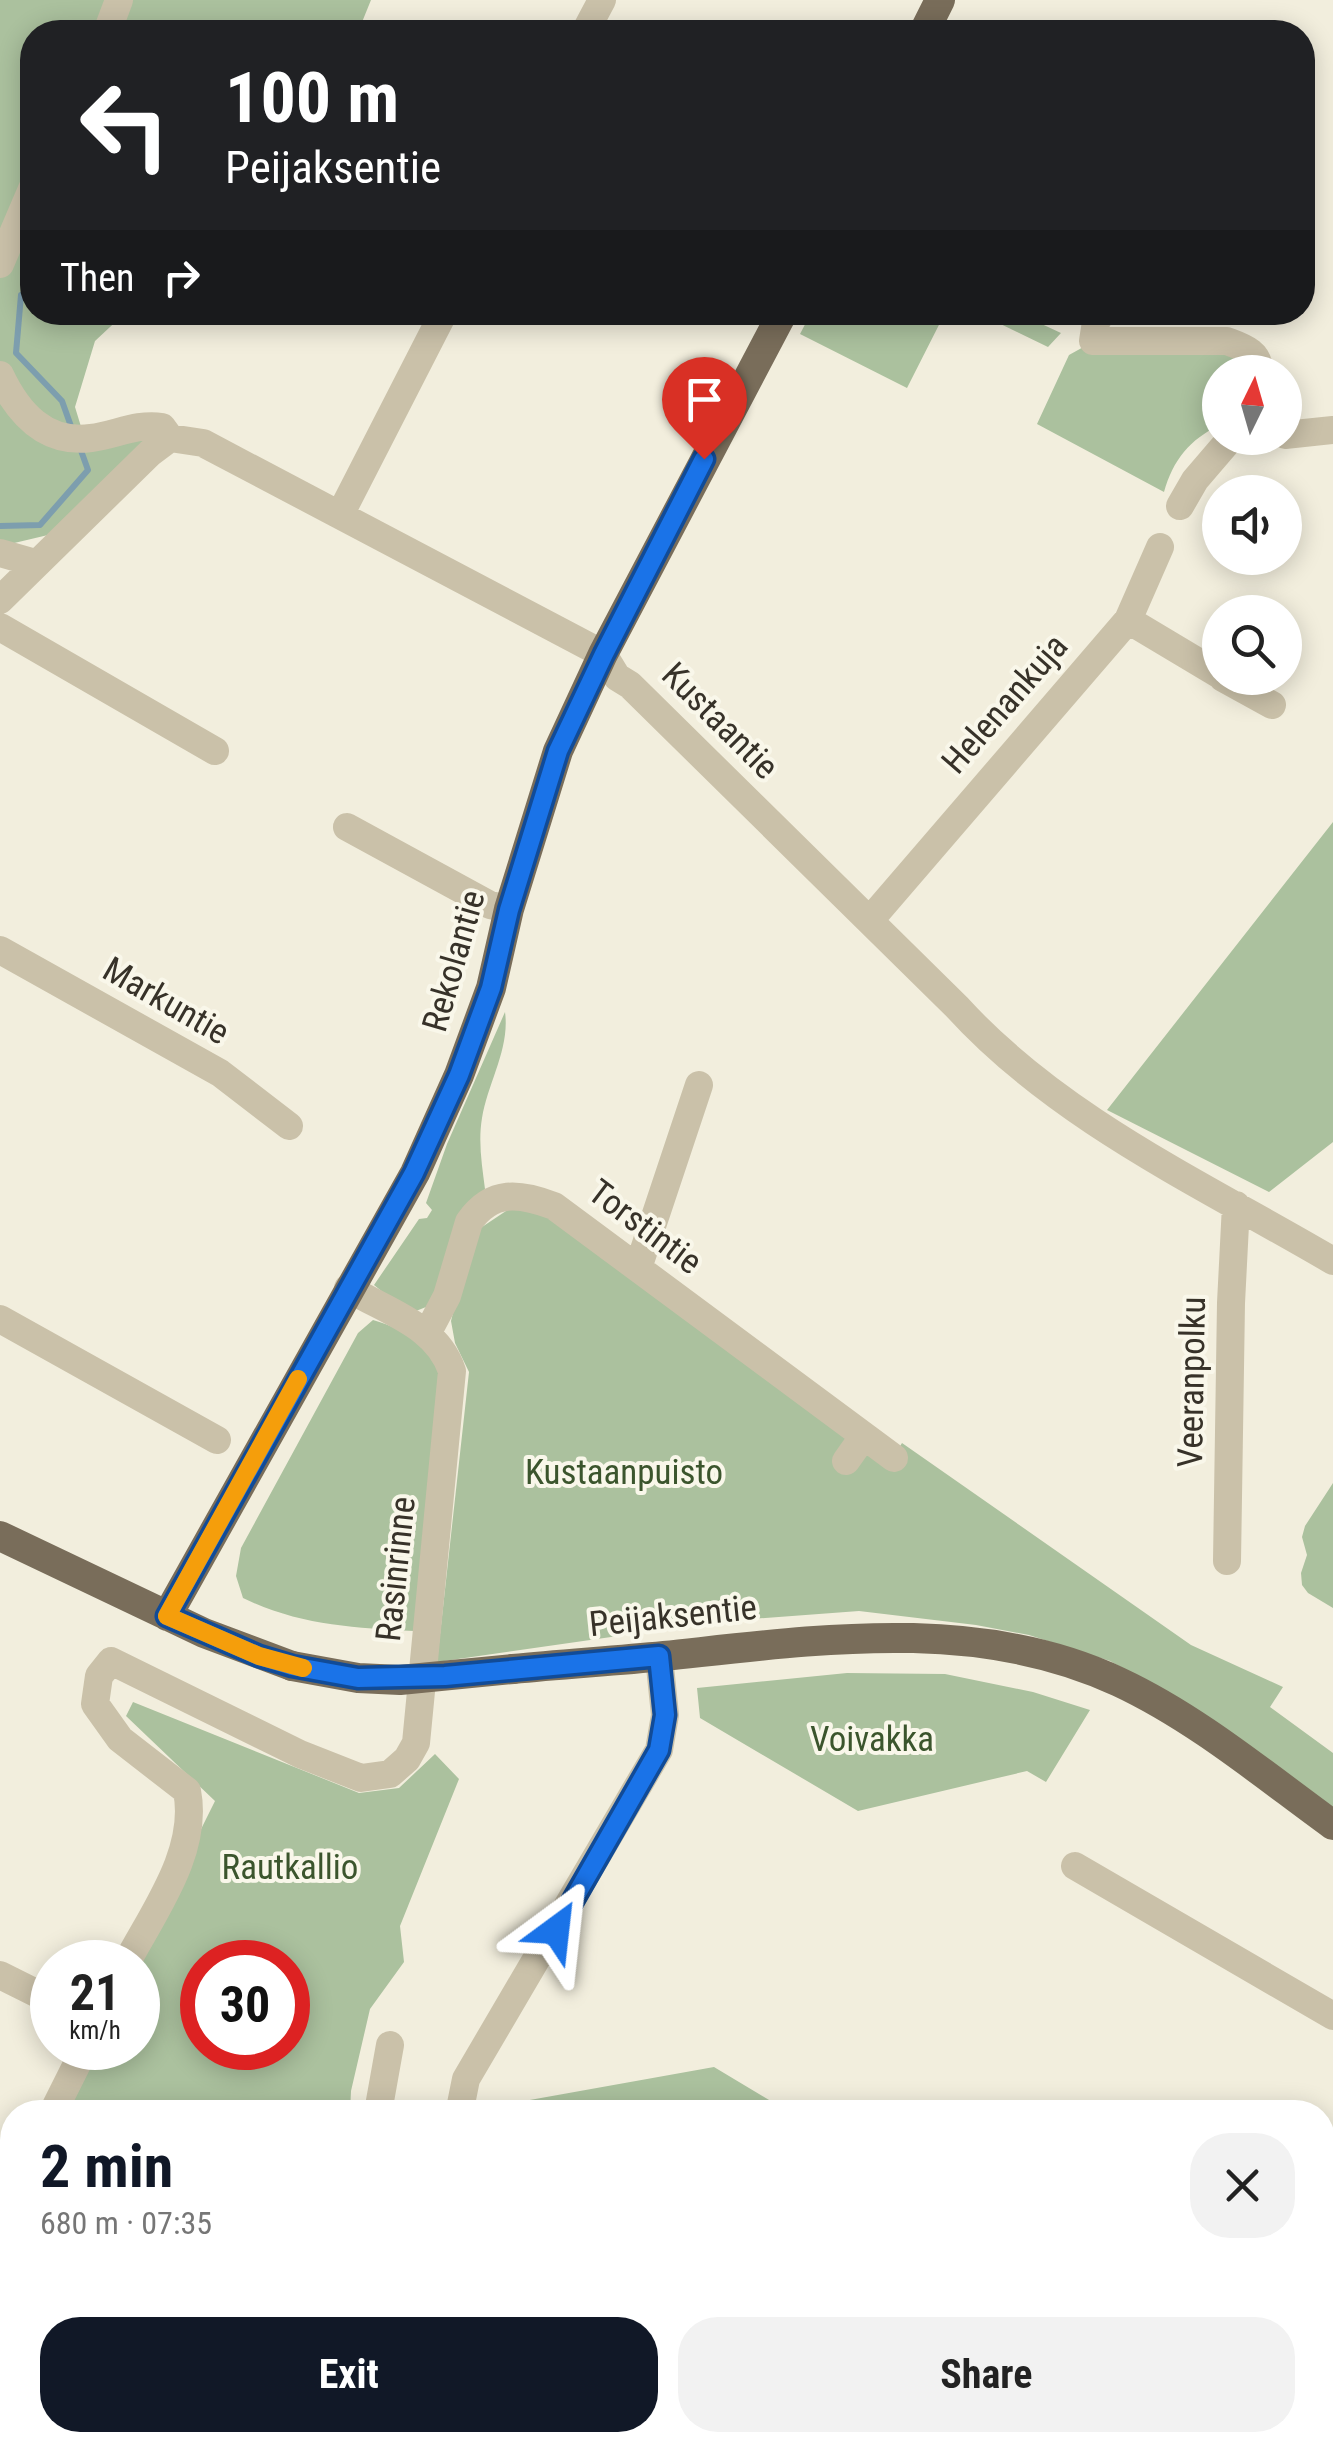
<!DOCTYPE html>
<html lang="en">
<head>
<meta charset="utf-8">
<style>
  :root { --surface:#fff; --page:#f2f2f2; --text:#222; --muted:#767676; --accent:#111827 }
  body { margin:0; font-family:"Roboto Condensed",sans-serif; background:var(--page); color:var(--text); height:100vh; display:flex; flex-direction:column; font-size:38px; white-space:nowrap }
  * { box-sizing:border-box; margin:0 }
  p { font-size:32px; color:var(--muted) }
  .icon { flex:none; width:55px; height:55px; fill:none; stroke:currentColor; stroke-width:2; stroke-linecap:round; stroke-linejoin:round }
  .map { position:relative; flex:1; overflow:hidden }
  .drawer { position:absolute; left:0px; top:2100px; width:1335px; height:352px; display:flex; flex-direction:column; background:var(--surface); border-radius:40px 40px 0 0; box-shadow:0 5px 25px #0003 }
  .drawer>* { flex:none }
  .hud { position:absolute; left:20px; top:20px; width:1295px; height:305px; border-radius:40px; box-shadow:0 5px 25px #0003; background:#202124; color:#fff; overflow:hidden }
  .needle { width:65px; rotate:5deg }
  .controls { position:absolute; left:1202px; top:355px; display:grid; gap:20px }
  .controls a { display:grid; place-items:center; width:100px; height:100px; border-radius:50%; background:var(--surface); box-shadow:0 5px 25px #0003; font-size:50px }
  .speed { position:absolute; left:30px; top:1940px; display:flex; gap:20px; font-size:50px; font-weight:700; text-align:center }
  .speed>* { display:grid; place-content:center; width:130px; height:130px; border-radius:50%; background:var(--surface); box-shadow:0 5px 25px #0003; line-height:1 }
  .speed small { font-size:25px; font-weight:400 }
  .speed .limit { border:15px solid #d22; background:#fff; color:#111 }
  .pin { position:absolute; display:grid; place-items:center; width:85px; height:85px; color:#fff; margin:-102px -42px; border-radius:50% 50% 50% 0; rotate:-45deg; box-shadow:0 0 10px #0007 }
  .pin .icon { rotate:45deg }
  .me { position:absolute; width:110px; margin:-55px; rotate:30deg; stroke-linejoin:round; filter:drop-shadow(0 0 8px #0008) }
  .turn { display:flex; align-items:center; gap:35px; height:210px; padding:0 40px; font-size:45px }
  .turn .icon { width:130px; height:130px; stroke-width:2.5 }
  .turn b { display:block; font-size:70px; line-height:85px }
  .then { display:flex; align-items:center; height:95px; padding:0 40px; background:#0003; gap:20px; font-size:38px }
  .round { display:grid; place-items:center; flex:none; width:105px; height:105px; border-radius:40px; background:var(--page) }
  .overview { display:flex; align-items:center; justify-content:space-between; height:170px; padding:0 40px }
  h1 { font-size:60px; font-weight:700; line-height:75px; color:var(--accent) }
  .action { display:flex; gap:20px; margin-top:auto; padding:20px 40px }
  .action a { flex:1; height:115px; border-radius:40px; background:var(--accent); color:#fff; font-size:40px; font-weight:700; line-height:115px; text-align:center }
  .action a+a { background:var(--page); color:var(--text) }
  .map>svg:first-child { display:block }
  .green { fill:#abc19e; fill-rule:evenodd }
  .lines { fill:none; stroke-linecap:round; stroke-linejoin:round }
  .stream { stroke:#7d9eae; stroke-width:6 }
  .minor { stroke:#cac1a9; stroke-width:28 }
  .major { stroke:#796d5a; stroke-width:30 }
  .major-bridge { stroke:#796d5a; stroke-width:30 }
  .route-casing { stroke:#114b97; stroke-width:25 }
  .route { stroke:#1a73e8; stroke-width:18 }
  .slow { stroke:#f59e0b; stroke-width:18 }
  .labels { text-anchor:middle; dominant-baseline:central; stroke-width:8; stroke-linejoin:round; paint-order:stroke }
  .street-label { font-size:35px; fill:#373229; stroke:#f9f7ea }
  .park-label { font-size:35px; fill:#3b552d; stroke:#f9f7ea }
</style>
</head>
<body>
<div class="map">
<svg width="1333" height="2452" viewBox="0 0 1333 2452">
  <rect width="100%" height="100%" fill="#f2eedd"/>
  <!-- green -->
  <path class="green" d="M0 0H371L358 32H32V312L125 313 95 341 75 407 86 443 149 440 48 535 10 544 0 543Z
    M811 313V312L945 313 907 388 800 334Z
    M978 313H1018L1061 333 1048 347Z
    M1247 343V372H1220V425C1190 439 1173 460 1164 492L1037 424 1069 355 1087 345Z
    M1333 822V1142L1269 1192 1107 1110Z
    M505 1012C510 1049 488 1082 482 1118 478 1142 482 1165 485 1189L459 1213 431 1305 416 1311 395 1302 374 1285 419 1219 427 1218 432 1210 426 1203 447 1144Z
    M509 1209 541 1212 890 1462 902 1443 1191 1645 1283 1687 1270 1707 1333 1753V1810L1175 1698 1110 1661 1029 1635 976 1625 859 1611 723 1621 437 1662 469 1372 455 1343 451 1321 473 1233Z
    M373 1320C408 1331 424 1341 441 1373L414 1631C353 1628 298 1625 243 1598L236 1576 241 1548 358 1333Z
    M1333 1483V1608L1308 1593 1302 1585 1301 1573 1307 1555 1302 1537 1305 1526Z
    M847 1673 945 1674 1033 1692 1090 1710 1046 1782 1027 1771 858 1811 700 1718 697 1688Z
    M133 1702 359 1793 399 1788 435 1754 459 1779 400 1926 404 1962 370 2009 351 2091 350 2112H61L93 2048H138L135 1962 215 1801 126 1716ZM202 1962H288V2048H202Z
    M714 2067 789 2112H498L513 2103Z
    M0 2359 12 2365V2440H335L334 2452H0Z"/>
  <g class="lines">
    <!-- stream -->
    <path class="stream" d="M21 295 16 353 62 401 72 429
      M0 526 40 525 88 470 79 445"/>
    <!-- minor -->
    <path class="minor" d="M107 32 119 0
      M585 32 602 0
      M0 264 32 189
      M1102 312 1096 322 1093 341H1227C1243 347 1260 352 1259 372
      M0 375C18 413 45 444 91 438 116 435 136 423 162 427L170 438
      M1285 435 1333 430
      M170 438 203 443 603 654 617 677 630 685 957 1007C1059 1119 1204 1185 1333 1261
      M1254 438H1265
      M1180 506 1195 480 1231 438
      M340 515 444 312
      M0 553 35 563
      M0 600 150 453 170 438
      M1128 620 1160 547
      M0 627 215 751
      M1223 678 1272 705
      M347 827 490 905 509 909
      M870 920 1128 620 1220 675
      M0 950 220 1073 289 1126
      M638 1268 699 1085
      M0 1319 217 1440
      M428 1332 447 1296 469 1222C492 1189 520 1193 554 1206L894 1458
      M846 1461 863 1437
      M1227 1561 1231 1303 1236 1205
      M1075 1866 1333 2016
      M127 1962C154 1911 199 1851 187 1791L120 1739 95 1704 99 1676 111 1661 300 1754 361 1778 390 1774 407 1759 416 1743 452 1371C437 1325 387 1312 348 1288
      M0 1975 52 2001
      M460 2109 466 2079 659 1750 665 1715 659 1657
      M53 2112 85 2048
      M378 2112 390 2045
      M8 2205 12 2196
      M1322 2288 1333 2271
      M350 2452 352 2440
      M455 2452V2440
      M1224 2452 1231 2440"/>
    <!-- major -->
    <path class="major" d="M924 32 940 0
      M0 1536 204 1633 292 1666
      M167 1616 415 1173 459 1075 491 988 509 909 558 751 603 654 783 312
      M513 1669C563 1664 614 1661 664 1656 815 1640 977 1615 1119 1682 1196 1718 1264 1775 1333 1825"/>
    <!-- major-bridge -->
    <path class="major-bridge" d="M292 1666 358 1678 400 1680 513 1669"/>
  </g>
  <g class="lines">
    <!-- route casing -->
    <g class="route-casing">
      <path id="route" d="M556 1930 659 1750 665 1715 659 1656 445 1676 358 1678 292 1666 259 1656 167 1616 414 1173 459 1075 491 988 509 910 558 751 604 654 704 459"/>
    </g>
    <!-- route -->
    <use href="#route" class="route"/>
    <!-- slow -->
    <path class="slow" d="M298 1379 167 1616 259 1656 303 1668"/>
  </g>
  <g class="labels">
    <!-- street labels -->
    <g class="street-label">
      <text transform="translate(1005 704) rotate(-49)">Helenankuja</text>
      <text transform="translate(720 721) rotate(45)">Kustaantie</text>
      <text transform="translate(454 961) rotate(-74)">Rekolantie</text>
      <text transform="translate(166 1001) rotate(30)">Markuntie</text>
      <text transform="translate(645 1227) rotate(37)">Torstintie</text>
      <text transform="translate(1192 1382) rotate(-89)">Veeranpolku</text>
      <text transform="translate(396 1569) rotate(-84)">Rasinrinne</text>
      <text transform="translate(673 1616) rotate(-6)">Peijaksentie</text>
    </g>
    <!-- park labels -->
    <g class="park-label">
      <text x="624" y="1472">Kustaanpuisto</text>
      <text x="872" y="1739">Voivakka</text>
      <text x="290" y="1867">Rautkallio</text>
    </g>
  </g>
</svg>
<div class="controls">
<a><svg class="needle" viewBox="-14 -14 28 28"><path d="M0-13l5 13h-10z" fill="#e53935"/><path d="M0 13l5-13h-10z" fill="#767676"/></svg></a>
<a><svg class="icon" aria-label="sound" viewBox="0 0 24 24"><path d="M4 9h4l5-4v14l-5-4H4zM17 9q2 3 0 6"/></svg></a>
<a><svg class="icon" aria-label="search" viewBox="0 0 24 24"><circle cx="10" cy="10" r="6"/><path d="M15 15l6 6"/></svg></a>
</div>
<div class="speed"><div>21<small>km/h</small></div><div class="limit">30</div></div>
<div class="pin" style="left:704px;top:459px;background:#d93025"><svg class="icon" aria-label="arrive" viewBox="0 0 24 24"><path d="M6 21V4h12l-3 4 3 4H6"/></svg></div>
<svg class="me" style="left:556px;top:1930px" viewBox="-20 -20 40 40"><path d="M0-17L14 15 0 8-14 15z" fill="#1a73e8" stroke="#fff" stroke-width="4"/></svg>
<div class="hud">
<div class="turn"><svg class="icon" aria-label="left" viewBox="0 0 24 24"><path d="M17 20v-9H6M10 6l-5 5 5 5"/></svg><div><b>100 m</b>Peijaksentie</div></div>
<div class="then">Then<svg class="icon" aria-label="right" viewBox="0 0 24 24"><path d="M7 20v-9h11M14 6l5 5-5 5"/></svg></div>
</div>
<section class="drawer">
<div class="overview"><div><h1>2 min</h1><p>680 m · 07:35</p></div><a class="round"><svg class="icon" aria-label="close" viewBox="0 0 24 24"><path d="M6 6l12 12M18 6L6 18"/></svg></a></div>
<div class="action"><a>Exit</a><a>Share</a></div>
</section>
</div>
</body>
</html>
